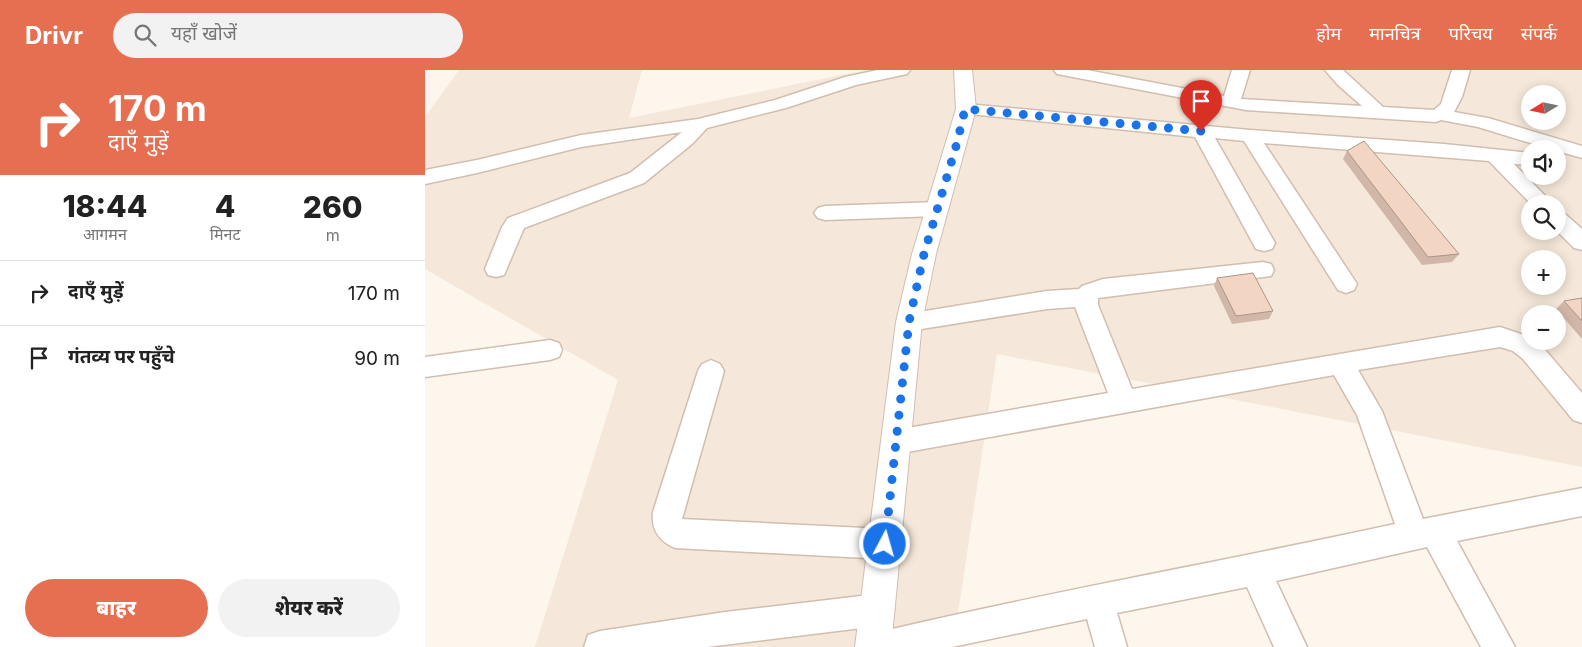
<!DOCTYPE html>
<html lang="hi">
<head>
<meta charset="utf-8">
<style>
  :root { --surface:#fff; --page:#f2f2f2; --text:#222; --muted:#767676; --line:#e0e0e0; --accent:#e76f51 }
  body { margin:0; font-family:Inter,"Noto Sans Devanagari",sans-serif; background:var(--page); color:var(--text); height:100vh; display:flex; flex-direction:column; font-size:19px; white-space:nowrap }
  * { box-sizing:border-box; margin:0 }
  p { font-size:16px; color:var(--muted) }
  .icon { flex:none; width:28px; height:28px; fill:none; stroke:currentColor; stroke-width:2; stroke-linecap:round; stroke-linejoin:round }
  .map { position:relative; flex:1; overflow:hidden }
  .panel { display:flex; flex-direction:column; background:var(--surface); width:425px }
  .panel>* { flex:none }
  .banner { background:#e76f51; color:#fff; overflow:hidden }
  .needle { width:32px; rotate:260deg }
  .buttons { position:absolute; left:1096px; top:15px; display:grid; gap:10px }
  .buttons a { display:grid; place-items:center; width:45px; height:45px; border-radius:50%; background:var(--surface); box-shadow:0 2px 12px #0003; font-size:25px }
  .pin { position:absolute; display:grid; place-items:center; width:42px; height:42px; color:#fff; margin:-51px -21px; border-radius:50% 50% 50% 0; rotate:-45deg; box-shadow:0 0 5px #0007 }
  .pin .icon { rotate:45deg }
  .me { position:absolute; width:55px; margin:-28px; rotate:6deg; stroke-linejoin:round; filter:drop-shadow(0 0 4px #0008) }
  .turn { display:flex; align-items:center; gap:18px; height:105px; padding:0 25px; font-size:22px }
  .turn .icon { width:65px; height:65px; stroke-width:2.5 }
  .turn b { display:block; font-size:35px; line-height:42px }
  .eta { display:flex; justify-content:space-evenly; align-items:center; height:85px; text-align:center }
  .eta b { font-size:30px; font-weight:800; line-height:35px }
  .action { display:flex; gap:10px; margin-top:auto; padding:10px 25px }
  .action a { flex:1; height:58px; border-radius:30px; background:var(--accent); color:#fff; font-size:20px; font-weight:800; line-height:58px; text-align:center }
  .action a+a { background:var(--page); color:var(--text) }
  ul { padding:0; list-style:none }
  li { display:flex; align-items:center; gap:15px; height:65px; padding:0 25px; border-top:1px solid var(--line) }
  li div { flex:1 }
  li b { display:block; font-size:19px }
  li em { font-style:normal }
  header { display:flex; align-items:center; gap:30px; box-sizing:border-box; height:70px; padding:0 25px; background:var(--accent); color:#fff }
  header strong { font-size:24px }
  nav { display:flex; gap:28px; margin-inline-start:auto; font-size:18px }
  .search { width:350px; height:45px; background:var(--page); display:flex; align-items:center; gap:12px; box-sizing:border-box; padding:0 18px; border-radius:28px; color:var(--muted); font-size:19px }
  main { display:flex; flex:1; min-height:0 }
  .map>svg:first-child { display:block }
  .residential { fill:#f5e8da; fill-rule:evenodd }
  .lines { fill:none; stroke-linecap:round; stroke-linejoin:round }
  .minor-casing { stroke:#d1beb0; stroke-width:3 }
  .tertiary-casing { stroke:#d1beb0; stroke-width:2 }
  .minor { fill:#fff; fill-rule:evenodd }
  .tertiary { fill:#fff; fill-rule:evenodd }
  .wall { fill:#d1b7a8 }
  .building { fill:#f3d5c3; stroke:#aa9588 }
  .route { stroke:#1a73e8; stroke-width:9; stroke-dasharray:0 16.2 }
</style>
</head>
<body>
<header>
<strong>Drivr</strong>
<div class="search"><svg class="icon" aria-label="search" viewBox="0 0 24 24"><circle cx="10" cy="10" r="6"/><path d="M15 15l6 6"/></svg>यहाँ खोजें</div>
<nav><a>होम</a><a>मानचित्र</a><a>परिचय</a><a>संपर्क</a></nav>
</header>
<main>
<section class="panel">
<div class="banner">
<div class="turn"><svg class="icon" aria-label="right" viewBox="0 0 24 24"><path d="M7 20v-9h11M14 6l5 5-5 5"/></svg><div><b>170 m</b>दाएँ मुड़ें</div></div>
</div>
<div class="eta">
<div><b>18:44</b><p>आगमन</p></div>
<div><b>4</b><p>मिनट</p></div>
<div><b>260</b><p>m</p></div>
</div>
<ul>
<li><svg class="icon" aria-label="right" viewBox="0 0 24 24"><path d="M7 20v-9h11M14 6l5 5-5 5"/></svg><div><b>दाएँ मुड़ें</b></div><em>170 m</em></li>
<li><svg class="icon" aria-label="arrive" viewBox="0 0 24 24"><path d="M6 21V4h12l-3 4 3 4H6"/></svg><div><b>गंतव्य पर पहुँचे</b></div><em>90 m</em></li>
</ul>
<div class="action"><a>बाहर</a><a>शेयर करें</a></div>
</section>
<div class="map">
<svg width="1157" height="577" viewBox="0 0 1157 577">
  <rect width="100%" height="100%" fill="#fdf6ec"/>
  <!-- residential -->
  <path class="residential" d="M34 0H217L204 48 441 0H1157V397L572 284 528 577H110L193 310 0 199V47ZM1105 24H1132V51H1105ZM1105 79H1132V106H1105ZM1105 134H1132V161H1105ZM1105 189H1132V216H1105ZM1105 244H1132V271H1105Z"/>
  <g class="lines">
    <!-- minor casing -->
    <g class="minor-casing">
      <path id="minor" d="M453 0H485L482 4 431 15 361 38 282 58 267 74 219 113 99 158 79 205 71 207 63 205 60 199 77 157 83 148 205 103 257 62 156 77 52 103 0 114V100L52 90 156 65 273 49 350 30 420 7Z
        M629 0H662L799 26 807 0H825L816 29 937 36 913 15 900 0H918L958 37 1009 40 1016 34 1027 0H1045L1037 27 1029 42 1063 48 1157 76V88L1132 81V79H1125L1053 57 1016 50 1011 52 821 40 632 4Z
        M541 34 825 60 1019 74 1105 83V95L1089 94 1128 134H1106L1064 91 839 73 932 214 929 220 921 223 913 220 819 71 790 68 850 173 847 179 839 181 831 179 770 67 535 43 532 39 535 35Z
        M513 132 520 134 523 139 520 144 513 146 400 150 393 148 389 143 393 138 400 136Z
        M1132 141 1139 143 1157 159V180L1149 178 1132 161Z
        M838 192 846 194 849 200 846 206 673 228V235L707 319 1075 257 1105 267V271H1111L1116 275 1157 323V353L1148 350 1098 289 1088 281 1075 277 933 300 957 341 998 449 1157 418V446L1032 471 1090 577H1056L1002 477 851 511 882 577H849L822 517 692 543 702 577H670L662 549 527 577H443L447 565 459 561C628 521 800 491 970 454L932 345 909 305 471 384 461 381 457 372 461 363 471 360 683 323 650 237 622 239 484 261 476 259 472 252 476 245 622 221 654 219 657 216 678 209Z
        M125 270 134 273 137 280 134 287 125 290 0 307V287Z
        M286 290 295 294 299 301 257 449 460 459 471 464 475 474 471 484 460 489 250 478C234 471 226 460 228 442L273 301 277 294Z
        M453 524 464 529 469 540 464 551 453 556 282 577H159L163 565 175 561 300 542Z"/>
    </g>
    <!-- tertiary casing -->
    <g class="tertiary-casing">
      <path id="tertiary" d="M529 0H547L551 39 511 184 497 252 466 577H430L471 252 487 184 531 39Z"/>
    </g>
    <!-- minor -->
    <use href="#minor" class="minor"/>
    <!-- tertiary -->
    <use href="#tertiary" class="tertiary"/>
  </g>
  <!-- wall -->
  <path class="wall" d="M922 81 1034 184 1027 192 997 195 918 89Z
    M792 208 848 241 844 249 807 254 789 216Z
    M1157 228V269L1131 239 1139 231Z"/>
  <!-- building -->
  <path class="building" d="M939 71 1034 184 1003 187 922 81Z
    M828 203 848 241 811 246 792 208Z
    M1157 228V251L1139 231Z"/>
  <g class="lines">
    <!-- route -->
    <path class="route" d="M460 474 484 252 499 184 532 73 540 39 776 61"/>
  </g>
</svg>
<div class="buttons">
<a><svg class="needle" viewBox="-14 -14 28 28"><path d="M0-13l5 13h-10z" fill="#e53935"/><path d="M0 13l5-13h-10z" fill="#767676"/></svg></a>
<a><svg class="icon" aria-label="sound" viewBox="0 0 24 24"><path d="M4 9h4l5-4v14l-5-4H4zM17 9q2 3 0 6"/></svg></a>
<a><svg class="icon" aria-label="search" viewBox="0 0 24 24"><circle cx="10" cy="10" r="6"/><path d="M15 15l6 6"/></svg></a>
<a>+</a>
<a>−</a>
</div>
<div class="pin" style="left:776px;top:61px;background:#d93025"><svg class="icon" aria-label="arrive" viewBox="0 0 24 24"><path d="M6 21V4h12l-3 4 3 4H6"/></svg></div>
<svg class="me" style="left:460px;top:474px" viewBox="-20 -20 40 40"><circle r="17" fill="#1a73e8" stroke="#fff" stroke-width="3"/><path d="M0-11L8 9 0 5-8 9z" fill="#fff"/></svg>
</div>
</main>
</body>
</html>
